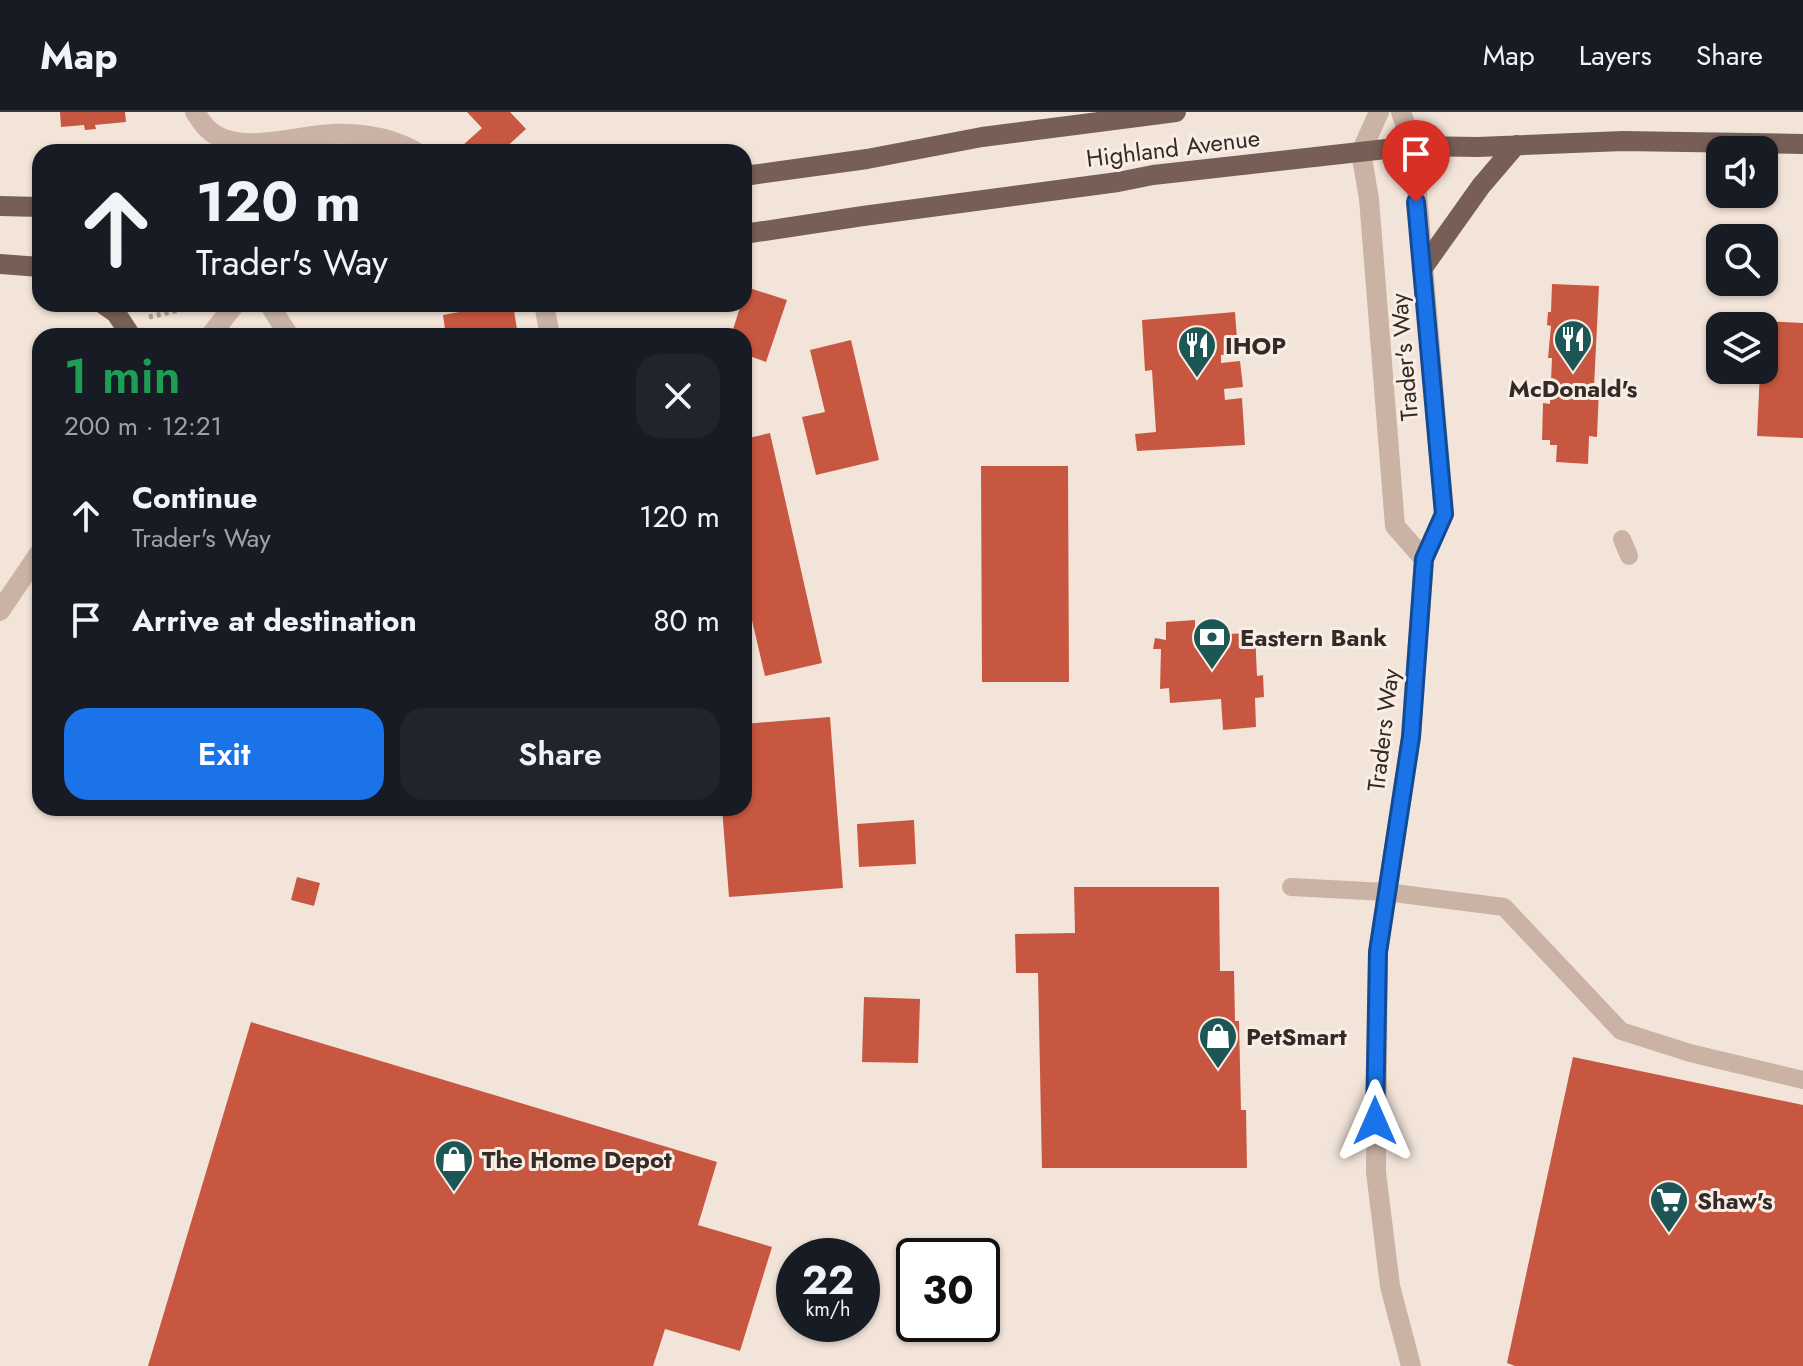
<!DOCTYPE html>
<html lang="en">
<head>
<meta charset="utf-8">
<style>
  :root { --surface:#171b24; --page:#20242c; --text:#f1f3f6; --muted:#9ea1a6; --line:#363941; --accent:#1a73e8 }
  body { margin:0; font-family:Jost,sans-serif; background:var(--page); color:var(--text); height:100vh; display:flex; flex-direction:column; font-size:30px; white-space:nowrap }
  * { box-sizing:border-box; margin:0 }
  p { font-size:26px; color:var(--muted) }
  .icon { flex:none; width:44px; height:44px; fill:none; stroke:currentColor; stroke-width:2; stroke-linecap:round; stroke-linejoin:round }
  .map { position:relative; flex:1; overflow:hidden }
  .drawer { position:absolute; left:32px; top:216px; width:720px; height:488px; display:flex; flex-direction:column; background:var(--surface); border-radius:24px; box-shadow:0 2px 6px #0004 }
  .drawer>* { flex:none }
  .banner { position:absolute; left:32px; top:32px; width:720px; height:168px; border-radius:24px; box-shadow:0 2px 6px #0004; background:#171b24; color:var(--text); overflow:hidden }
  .fabs { position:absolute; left:1706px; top:24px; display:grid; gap:16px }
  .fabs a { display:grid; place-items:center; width:72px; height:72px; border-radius:16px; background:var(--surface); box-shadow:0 2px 6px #0004; font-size:40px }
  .speed { position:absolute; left:776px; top:1126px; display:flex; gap:16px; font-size:40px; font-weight:700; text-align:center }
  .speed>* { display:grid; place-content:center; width:104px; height:104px; border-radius:50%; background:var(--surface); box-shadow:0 2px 6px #0004; line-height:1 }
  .speed small { font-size:20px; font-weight:400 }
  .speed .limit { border:4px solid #111; border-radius:12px; background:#fff; color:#111 }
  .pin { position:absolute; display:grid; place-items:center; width:68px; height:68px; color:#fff; margin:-82px -34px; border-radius:50% 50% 50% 0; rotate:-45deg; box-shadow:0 0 8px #0007 }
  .pin .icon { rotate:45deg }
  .me { position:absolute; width:88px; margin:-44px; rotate:0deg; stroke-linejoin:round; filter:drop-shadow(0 0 6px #0008) }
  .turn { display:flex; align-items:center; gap:28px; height:168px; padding:0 32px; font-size:36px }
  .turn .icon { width:104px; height:104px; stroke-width:2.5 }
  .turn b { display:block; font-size:56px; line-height:68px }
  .round { display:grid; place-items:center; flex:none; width:84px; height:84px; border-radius:24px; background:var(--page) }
  .overview { display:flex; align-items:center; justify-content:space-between; height:136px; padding:0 32px }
  h1 { font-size:48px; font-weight:600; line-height:60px; color:#1e9e55 }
  .button { display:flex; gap:16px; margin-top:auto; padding:16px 32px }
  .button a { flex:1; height:92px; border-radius:24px; background:var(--accent); color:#fff; font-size:32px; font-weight:600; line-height:92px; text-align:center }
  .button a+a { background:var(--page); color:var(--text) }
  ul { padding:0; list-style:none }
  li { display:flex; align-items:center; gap:24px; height:104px; padding:0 32px }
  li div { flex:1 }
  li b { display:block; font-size:30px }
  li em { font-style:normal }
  header { display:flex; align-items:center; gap:48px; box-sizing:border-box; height:112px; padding:0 40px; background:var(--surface); border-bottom:2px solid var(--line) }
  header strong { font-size:38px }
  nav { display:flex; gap:44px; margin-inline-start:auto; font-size:28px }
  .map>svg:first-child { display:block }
  .building { fill:#c85741 }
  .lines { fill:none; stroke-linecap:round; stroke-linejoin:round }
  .path { stroke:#b59d8f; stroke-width:5; stroke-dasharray:4 4; stroke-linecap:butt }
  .service { stroke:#cab3a5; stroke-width:18 }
  .minor { stroke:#cab3a5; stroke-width:20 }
  .tertiary { stroke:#cab3a5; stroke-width:20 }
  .primary { stroke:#775f57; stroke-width:20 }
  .route-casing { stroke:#114b97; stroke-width:20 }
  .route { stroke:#1a73e8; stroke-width:14 }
  .labels { text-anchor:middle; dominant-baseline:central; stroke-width:6; stroke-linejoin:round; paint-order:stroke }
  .street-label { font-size:24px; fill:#352a26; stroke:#f9eee5 }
  .poi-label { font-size:24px; font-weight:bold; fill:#352a26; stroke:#f9eee5; text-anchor:start }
</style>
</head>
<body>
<header>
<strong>Map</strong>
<nav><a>Map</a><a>Layers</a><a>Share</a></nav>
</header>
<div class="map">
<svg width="1803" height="1254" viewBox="0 0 1803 1254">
  <rect width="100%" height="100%" fill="#f2e4d9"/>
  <!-- building -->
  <path class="building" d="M60 0H125L126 10 95 13 96 17 85 18 84 13 61 15Z
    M467 0H510L526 17 501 40H468L462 34 482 16Z
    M1552 172 1599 174 1594 275H1599L1597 325 1589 324 1588 352 1556 350 1557 333H1550V328H1542L1543 291 1550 292 1552 246H1548L1551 214 1547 213 1548 200H1551Z
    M746 175 787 188 766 250 744 242V224H731L741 192H744Z
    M503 192H513L518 224H446L443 203Z
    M1235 200 1238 241 1221 243V251L1240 249 1243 275 1224 277 1225 288 1242 286 1245 333 1137 339 1135 322 1156 320 1152 258 1145 259 1142 208Z
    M1762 209 1803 211V326L1757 324 1760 258H1764Z
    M851 228 879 348 816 363 802 305 825 300 810 238Z
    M770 321 822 551 765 564 744 474V327Z
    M981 354H1068L1069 570H982Z
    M1195 508V523L1255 521 1257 564 1263 563 1264 585 1255 586 1256 615 1223 618 1221 587 1170 591 1169 576 1160 577 1161 537H1153L1155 526 1166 528V510Z
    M830 605 843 776 729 785 722 696H744V612Z
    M914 708 916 752 859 755 857 712Z
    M297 765 320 771 314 794 291 788Z
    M1074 775H1219L1220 859H1234L1235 909H1239L1241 998H1246L1247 1056H1042L1038 861H1016L1015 822 1075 821Z
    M864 885 920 887 918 951 862 950Z
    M251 910 717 1050 698 1113 772 1135 740 1239 665 1217 653 1254H148Z
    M1573 945 1803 993V1254H1515L1507 1251Z"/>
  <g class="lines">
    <!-- path -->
    <path class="path" d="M149 205 184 197"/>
    <!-- service -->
    <path class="service" d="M1622 427 1629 444
      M1291 775 1386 780 1504 795 1621 919 1690 941 1803 968"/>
    <!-- minor -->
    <path class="minor" d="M195 0C199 6 204 15 210 19 240 44 298 23 332 22 361 21 390 25 416 40
      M1361 40 1369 87 1395 414 1424 447
      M269 192 289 224
      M544 192 550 224
      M1411 1254 1390 1174 1376 1060 1378 840 1411 625 1424 447 1444 402 1413 34"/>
    <!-- tertiary -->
    <path class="tertiary" d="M1401 0 1413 34
      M1361 40 1379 0
      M210 224 235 192
      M0 499 40 440"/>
    <!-- primary -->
    <path class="primary" d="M744 64 867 47 982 25 1176 0
      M0 94 40 95
      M744 122 863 104 1118 70 1153 63 1413 34 1478 35 1623 29 1803 32
      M0 152 40 155
      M1422 157 1481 74 1516 33
      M103 192 116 201 131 224"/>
  </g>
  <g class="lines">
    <!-- route casing -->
    <g class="route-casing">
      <path id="route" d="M1375 1009 1378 840 1411 625 1424 447 1444 402 1416 90"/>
    </g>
    <!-- route -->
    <use href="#route" class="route"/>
  </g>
  <!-- icons -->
  <defs>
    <g id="restaurant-pin" transform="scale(2)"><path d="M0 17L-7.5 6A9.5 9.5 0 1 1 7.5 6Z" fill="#1c5756" stroke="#f9eee5"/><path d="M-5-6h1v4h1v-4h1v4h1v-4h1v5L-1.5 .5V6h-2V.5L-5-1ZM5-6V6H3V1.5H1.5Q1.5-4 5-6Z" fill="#fff"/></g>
    <g id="bank-pin" transform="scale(2)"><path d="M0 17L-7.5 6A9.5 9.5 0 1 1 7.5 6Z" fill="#1c5756" stroke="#f9eee5"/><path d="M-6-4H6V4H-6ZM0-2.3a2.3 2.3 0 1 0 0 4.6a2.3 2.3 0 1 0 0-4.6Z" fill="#fff"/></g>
    <g id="shop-pin" transform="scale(2)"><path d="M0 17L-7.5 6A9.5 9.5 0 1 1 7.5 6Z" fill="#1c5756" stroke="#f9eee5"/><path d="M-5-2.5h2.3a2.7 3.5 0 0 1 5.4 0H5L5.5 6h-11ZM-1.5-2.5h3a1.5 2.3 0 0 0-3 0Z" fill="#fff"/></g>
    <g id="supermarket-pin" transform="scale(2)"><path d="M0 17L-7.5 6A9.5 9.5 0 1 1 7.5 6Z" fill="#1c5756" stroke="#f9eee5"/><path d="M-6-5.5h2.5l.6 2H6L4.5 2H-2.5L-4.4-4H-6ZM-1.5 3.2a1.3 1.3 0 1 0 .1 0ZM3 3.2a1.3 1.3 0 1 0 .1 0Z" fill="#fff"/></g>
  </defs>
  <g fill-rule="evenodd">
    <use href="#restaurant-pin" x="1573" y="227"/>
    <use href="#restaurant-pin" x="1197" y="233"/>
    <use href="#bank-pin" x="1212" y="525"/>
    <use href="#shop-pin" x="1218" y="924"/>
    <use href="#shop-pin" x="454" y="1047"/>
    <use href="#supermarket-pin" x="1669" y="1088"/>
  </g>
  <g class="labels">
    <!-- street labels -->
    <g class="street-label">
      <text transform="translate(1173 36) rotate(-7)">Highland Avenue</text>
      <text transform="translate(1404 245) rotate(-95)">Trader's Way</text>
      <text transform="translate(1383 618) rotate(-83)">Traders Way</text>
    </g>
    <!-- poi labels -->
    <g class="poi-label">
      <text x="1225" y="233">IHOP</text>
      <text x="1573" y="276" text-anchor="middle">McDonald's</text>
      <text x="1240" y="525">Eastern Bank</text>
      <text x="1246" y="924">PetSmart</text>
      <text x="482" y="1047">The Home Depot</text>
      <text x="1697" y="1088">Shaw's</text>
    </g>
  </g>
</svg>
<div class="fabs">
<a><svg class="icon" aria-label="sound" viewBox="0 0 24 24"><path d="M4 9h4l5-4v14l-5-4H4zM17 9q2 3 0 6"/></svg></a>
<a><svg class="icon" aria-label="search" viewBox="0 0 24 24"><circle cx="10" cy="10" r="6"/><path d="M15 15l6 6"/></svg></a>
<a><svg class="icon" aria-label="layers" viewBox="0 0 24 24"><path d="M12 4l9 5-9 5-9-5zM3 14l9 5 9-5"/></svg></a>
</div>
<div class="speed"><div>22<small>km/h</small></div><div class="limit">30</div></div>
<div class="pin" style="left:1416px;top:90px;background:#d93025"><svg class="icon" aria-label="arrive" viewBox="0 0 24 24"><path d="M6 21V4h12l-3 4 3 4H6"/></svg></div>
<svg class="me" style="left:1375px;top:1009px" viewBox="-20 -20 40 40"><path d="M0-17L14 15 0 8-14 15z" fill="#1a73e8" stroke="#fff" stroke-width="4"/></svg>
<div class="banner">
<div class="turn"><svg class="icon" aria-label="ahead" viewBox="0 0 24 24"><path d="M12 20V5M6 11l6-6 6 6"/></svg><div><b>120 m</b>Trader's Way</div></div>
</div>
<section class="drawer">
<div class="overview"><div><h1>1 min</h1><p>200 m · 12:21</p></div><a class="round"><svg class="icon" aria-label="close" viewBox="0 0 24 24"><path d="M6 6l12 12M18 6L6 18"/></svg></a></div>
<ul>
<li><svg class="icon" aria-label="ahead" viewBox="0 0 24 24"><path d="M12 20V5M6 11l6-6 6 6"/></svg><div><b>Continue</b><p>Trader's Way</p></div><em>120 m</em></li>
<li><svg class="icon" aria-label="arrive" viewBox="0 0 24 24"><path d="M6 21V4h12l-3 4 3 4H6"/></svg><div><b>Arrive at destination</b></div><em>80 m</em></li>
</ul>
<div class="button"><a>Exit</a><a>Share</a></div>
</section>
</div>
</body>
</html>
